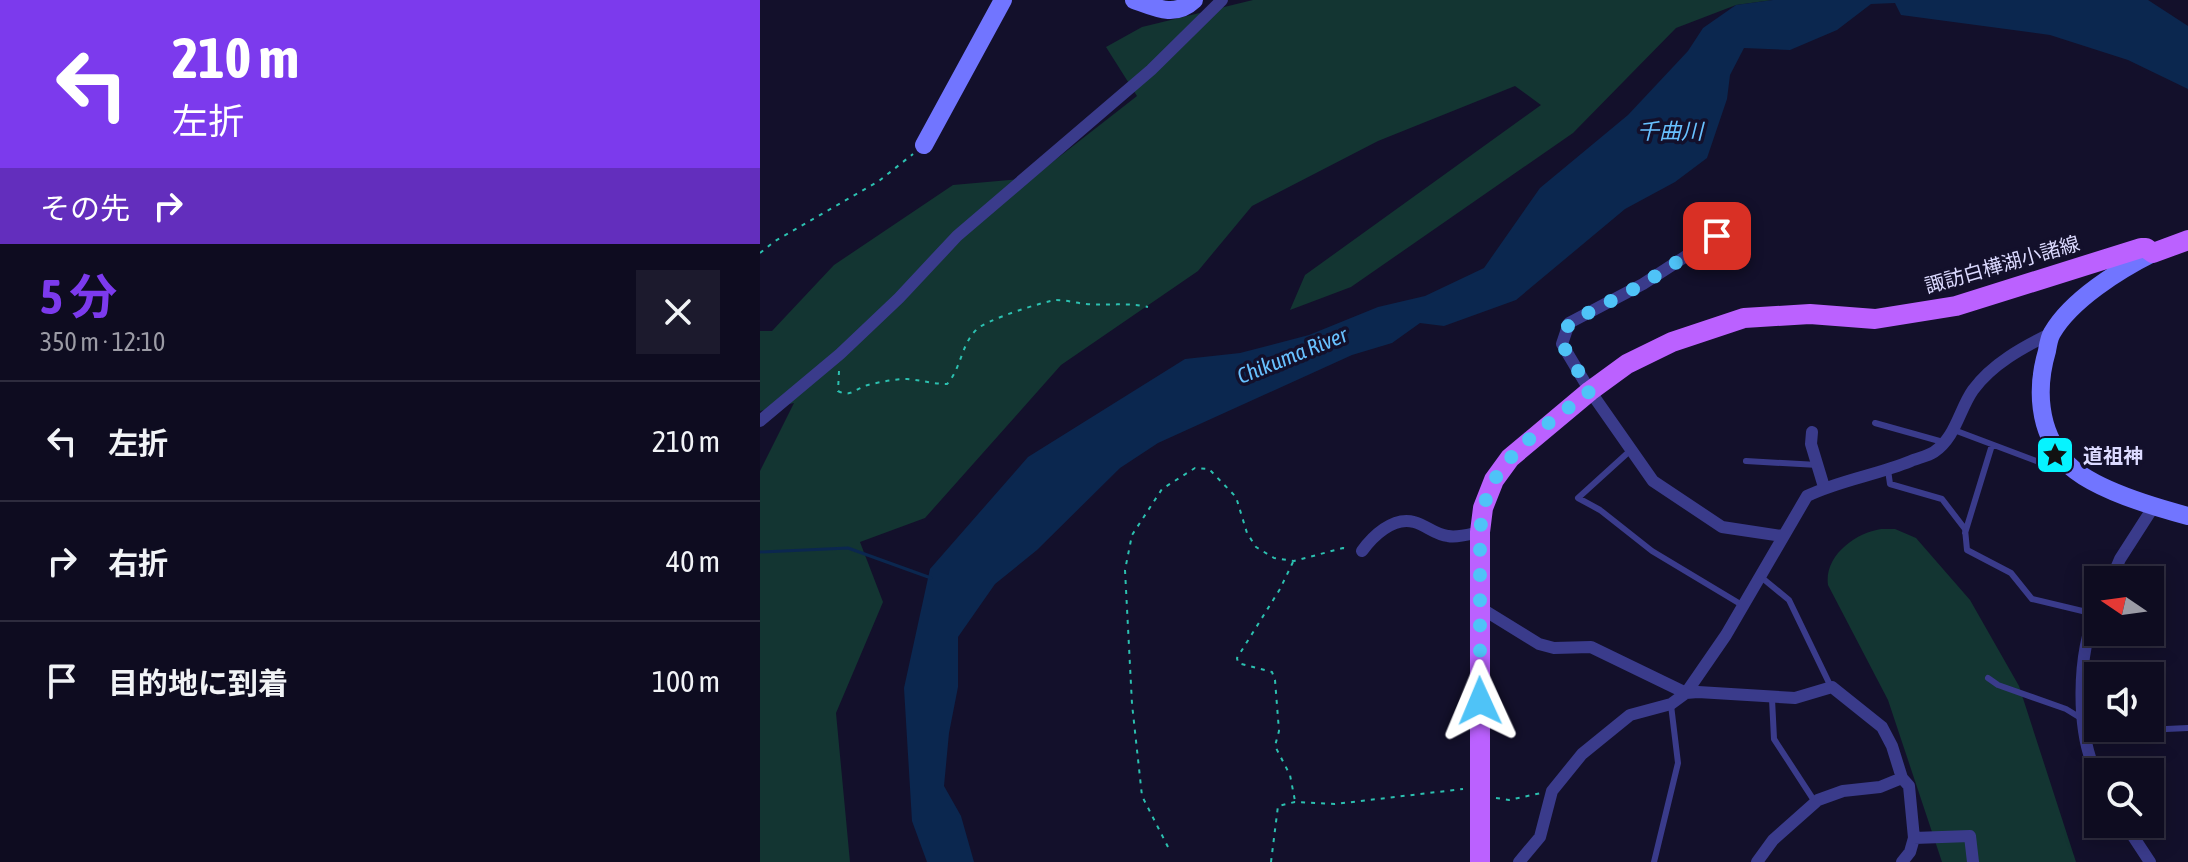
<!DOCTYPE html>
<html lang="ja">
<head>
<meta charset="utf-8">
<style>
  :root { --surface:#0e0c20; --page:#1c1a2d; --text:#f1f3f6; --muted:#9b9ba5; --line:#2e2c3e; --accent:#7c3aed }
  body { margin:0; font-family:"Asap Condensed","Noto Sans JP",sans-serif; background:var(--page); color:var(--text); height:100vh; display:flex; flex-direction:column; font-size:30px; white-space:nowrap }
  * { box-sizing:border-box; margin:0 }
  p { font-size:26px; color:var(--muted) }
  .icon { flex:none; width:44px; height:44px; fill:none; stroke:currentColor; stroke-width:2; stroke-linecap:round; stroke-linejoin:round }
  .map { position:relative; flex:1; overflow:hidden }
  .panel { display:flex; flex-direction:column; background:var(--surface); width:760px }
  .panel>* { flex:none }
  .banner { background:#7c3aed; color:#fff; overflow:hidden }
  .needle { width:52px; rotate:283deg }
  .buttons { position:absolute; left:1324px; top:566px; display:grid; gap:16px }
  .buttons a { display:grid; place-items:center; width:80px; height:80px; border-radius:0px; background:var(--surface); box-shadow:0 4px 20px #0003,0 0 0 2px var(--line); font-size:40px }
  .pin { position:absolute; display:grid; place-items:center; width:68px; height:68px; color:#fff; margin:-34px; border-radius:16px; box-shadow:0 4px 12px #0006 }
  .me { position:absolute; width:88px; margin:-44px; rotate:359deg; stroke-linejoin:round; filter:drop-shadow(0 0 6px #0008) }
  .turn { display:flex; align-items:center; gap:28px; height:168px; padding:0 40px; font-size:36px }
  .turn .icon { width:104px; height:104px; stroke-width:2.5 }
  .turn b { display:block; font-size:56px; line-height:68px }
  .then { display:flex; align-items:center; height:76px; padding:0 40px; background:#0003; gap:16px; font-size:30px }
  .round { display:grid; place-items:center; flex:none; width:84px; height:84px; border-radius:0px; background:var(--page) }
  .overview { display:flex; align-items:center; justify-content:space-between; height:136px; padding:0 40px }
  h1 { font-size:48px; font-weight:700; line-height:60px; color:var(--accent) }
  ul { padding:0; list-style:none }
  li { display:flex; align-items:center; gap:24px; height:120px; padding:0 40px; border-top:2px solid var(--line) }
  li div { flex:1 }
  li b { display:block; font-size:30px }
  li em { font-style:normal }
  main { display:flex; flex:1; min-height:0 }
  .map>svg:first-child { display:block }
  .green { fill:#133532 }
  .water { fill:#0b274f }
  .lines { fill:none; stroke-linecap:round; stroke-linejoin:round }
  .stream { stroke:#0b274f; stroke-width:3 }
  .path { stroke:#2cc0b0; stroke-width:2; stroke-dasharray:4 6; stroke-linecap:butt }
  .lane { stroke:#3a3b8b; stroke-width:6 }
  .street { stroke:#3a3b8b; stroke-width:12 }
  .secondary { stroke:#7175ff; stroke-width:18 }
  .primary { stroke:#bb61ff; stroke-width:20 }
  .route { stroke:#4fc3f7; stroke-width:14; stroke-dasharray:0 25.2 }
  .labels { text-anchor:middle; dominant-baseline:central; stroke-width:7; stroke-linejoin:round; paint-order:stroke }
  .street-label { font-size:20px; fill:#dcdaff; stroke:#13102b }
  .poi-label { font-size:20px; font-weight:bold; fill:#dcdaff; stroke:#13102b; text-anchor:start }
  .water-label { font-size:22px; font-style:italic; fill:#68c1ff; stroke:#13102b }
</style>
</head>
<body>
<main>
<section class="panel">
<div class="banner">
<div class="turn"><svg class="icon" aria-label="left" viewBox="0 0 24 24"><path d="M17 20v-9H6M10 6l-5 5 5 5"/></svg><div><b>210 m</b>左折</div></div>
<div class="then">その先<svg class="icon" aria-label="right" viewBox="0 0 24 24"><path d="M7 20v-9h11M14 6l5 5-5 5"/></svg></div>
</div>
<div class="overview"><div><h1>5 分</h1><p>350 m · 12:10</p></div><a class="round"><svg class="icon" aria-label="close" viewBox="0 0 24 24"><path d="M6 6l12 12M18 6L6 18"/></svg></a></div>
<ul>
<li><svg class="icon" aria-label="left" viewBox="0 0 24 24"><path d="M17 20v-9H6M10 6l-5 5 5 5"/></svg><div><b>左折</b></div><em>210 m</em></li>
<li><svg class="icon" aria-label="right" viewBox="0 0 24 24"><path d="M7 20v-9h11M14 6l5 5-5 5"/></svg><div><b>右折</b></div><em>40 m</em></li>
<li><svg class="icon" aria-label="arrive" viewBox="0 0 24 24"><path d="M6 21V4h12l-3 4 3 4H6"/></svg><div><b>目的地に到着</b></div><em>100 m</em></li>
</ul>
</section>
<div class="map">
<svg width="1428" height="862" viewBox="0 0 1428 862">
  <rect width="100%" height="100%" fill="#13102b"/>
  <!-- green -->
  <path class="green" d="M493 0H1013L976 5 916 28 813 133 591 287 530 310 545 275 781 105 755 86 618 141 492 206 438 271 301 365 165 518 100 542 123 602 76 713 90 862H0V471L34 403 0 411V331H12L74 265 193 185 272 178 377 96 346 47 382 27Z
    M1121 529H1135L1156 538 1210 600 1259 686 1316 862H1182L1128 700 1068 585C1064 556 1095 533 1121 529Z"/>
  <!-- water -->
  <path class="water" d="M1013 0H1388L1428 26V89L1368 60 1290 35 1141 15 1135 3 1111 4 1077 30 1030 50 984 48 970 75 967 99 947 158 915 182 865 209 756 300 684 326 660 323 632 343 592 355 398 443 360 468 277 550 235 584 198 637V687L189 733 184 786 201 816 214 862H167L152 821 144 688 170 569 268 457 425 359 480 353 549 335 618 307 665 296 724 268 780 188 868 115 928 51 943 28 976 5Z"/>
  <g class="lines">
    <!-- stream -->
    <path class="stream" d="M0 552 88 548 171 578"/>
    <!-- path -->
    <path class="path" d="M0 253 15 241 119 181 153 154
      M79 371 78 391C91 398 96 388 108 385 119 382 136 379 147 379 161 380 172 384 187 384 201 369 201 345 216 330 225 320 282 302 296 300 306 300 316 303 326 304 348 306 366 302 388 307
      M533 562 520 589 477 658 478 663 512 672 515 680 519 731 515 746 530 775 535 801
      M736 798 749 800 781 793
      M408 847 382 796 372 704 365 570 372 535 402 489 435 468 449 469 476 497 487 533 496 547 514 558 534 561 583 548 589 549
      M511 862 518 806 535 802 575 804 703 789"/>
    <!-- lane -->
    <path class="lane" d="M1115 423 1183 442
      M1194 430 1295 468 1302 464
      M872 449 818 498 840 510 892 551 982 605
      M986 461 1058 465
      M1128 470 1130 484 1182 499 1205 529 1207 550 1251 573 1272 599 1335 614
      M1205 533 1232 445
      M1001 577 1029 600 1071 687
      M1228 678 1238 685 1306 709 1350 736 1360 739 1406 729 1428 728
      M1012 699 1014 739 1055 802
      M894 862 918 763 911 705"/>
    <!-- street -->
    <path class="street" d="M957 236 883 284 809 323 802 344 830 391 893 481 962 527 1022 536
      M0 421 80 354 139 298 197 236 391 70 462 0
      M1052 432 1051 444 1064 487
      M602 551C612 537 633 516 654 522 666 525 675 535 688 536 698 538 710 534 720 532
      M1351 580 1360 559 1394 506
      M719 607 779 644 794 648 831 647 926 693 938 692 1035 698 1072 687 1122 727 1132 746 1142 778 1149 786 1154 838 1150 852 1142 862
      M1338 607C1317 653 1315 732 1338 777
      M1365 824 1390 862
      M1154 838 1210 836 1213 862
      M759 862 780 837 792 791 822 754 870 715 911 704 926 693 966 635 1047 496C1080 480 1117 475 1151 461 1158 458 1168 456 1174 452 1196 437 1199 410 1213 390 1232 364 1263 347 1292 333
      M997 862 1013 840 1058 800 1083 791 1120 787 1142 778"/>
    <!-- secondary -->
    <path class="secondary" d="M374 0C396 8 415 18 434 0
      M164 145 243 0
      M1393 253C1359 270 1311 300 1292 333 1289 338 1288 345 1287 351 1276 388 1278 430 1305 461 1328 488 1394 507 1428 516"/>
    <!-- primary -->
    <path class="primary" d="M720 862V532L723 508 734 480 750 458 830 391 867 364 912 342 984 318 1050 314 1115 319 1196 306 1381 248H1386L1393 253 1428 240"/>
  </g>
  <g class="lines">
    <!-- route -->
    <path class="route" d="M720 701V532C722 514 725 495 735 479 756 443 798 417 830 391L802 344 809 323 883 284 957 236"/>
  </g>
  <!-- icons -->
  <defs>
    <g id="sight-square" transform="scale(2)"><rect x="-9" y="-9" width="18" height="18" rx="4" fill="#06f3ff" stroke="#13102b"/><path d="M0-6L1.8-2.2L6-1.7L2.9 1.2L3.7 5.4L0 3.3L-3.7 5.4L-2.9 1.2L-6-1.7L-1.8-2.2Z" fill="#111"/></g>
  </defs>
  <g fill-rule="evenodd">
    <use href="#sight-square" x="1295" y="455"/>
  </g>
  <g class="labels">
    <!-- street labels -->
    <g class="street-label">
      <text transform="translate(1242 264) rotate(-16)">諏訪白樺湖小諸線</text>
    </g>
    <!-- poi labels -->
    <g class="poi-label">
      <text x="1323" y="455">道祖神</text>
    </g>
    <!-- water labels -->
    <g class="water-label">
      <text x="910" y="131">千曲川</text>
      <text transform="translate(532 355) rotate(-22)">Chikuma River</text>
    </g>
  </g>
</svg>
<div class="buttons">
<a><svg class="needle" viewBox="-14 -14 28 28"><path d="M0-13l5 13h-10z" fill="#e53935"/><path d="M0 13l5-13h-10z" fill="#9b9ba5"/></svg></a>
<a><svg class="icon" aria-label="sound" viewBox="0 0 24 24"><path d="M4 9h4l5-4v14l-5-4H4zM17 9q2 3 0 6"/></svg></a>
<a><svg class="icon" aria-label="search" viewBox="0 0 24 24"><circle cx="10" cy="10" r="6"/><path d="M15 15l6 6"/></svg></a>
</div>
<div class="pin" style="left:957px;top:236px;background:#d93025"><svg class="icon" aria-label="arrive" viewBox="0 0 24 24"><path d="M6 21V4h12l-3 4 3 4H6"/></svg></div>
<svg class="me" style="left:720px;top:701px" viewBox="-20 -20 40 40"><path d="M0-17L14 15 0 8-14 15z" fill="#4fc3f7" stroke="#fff" stroke-width="4"/></svg>
</div>
</main>
</body>
</html>
